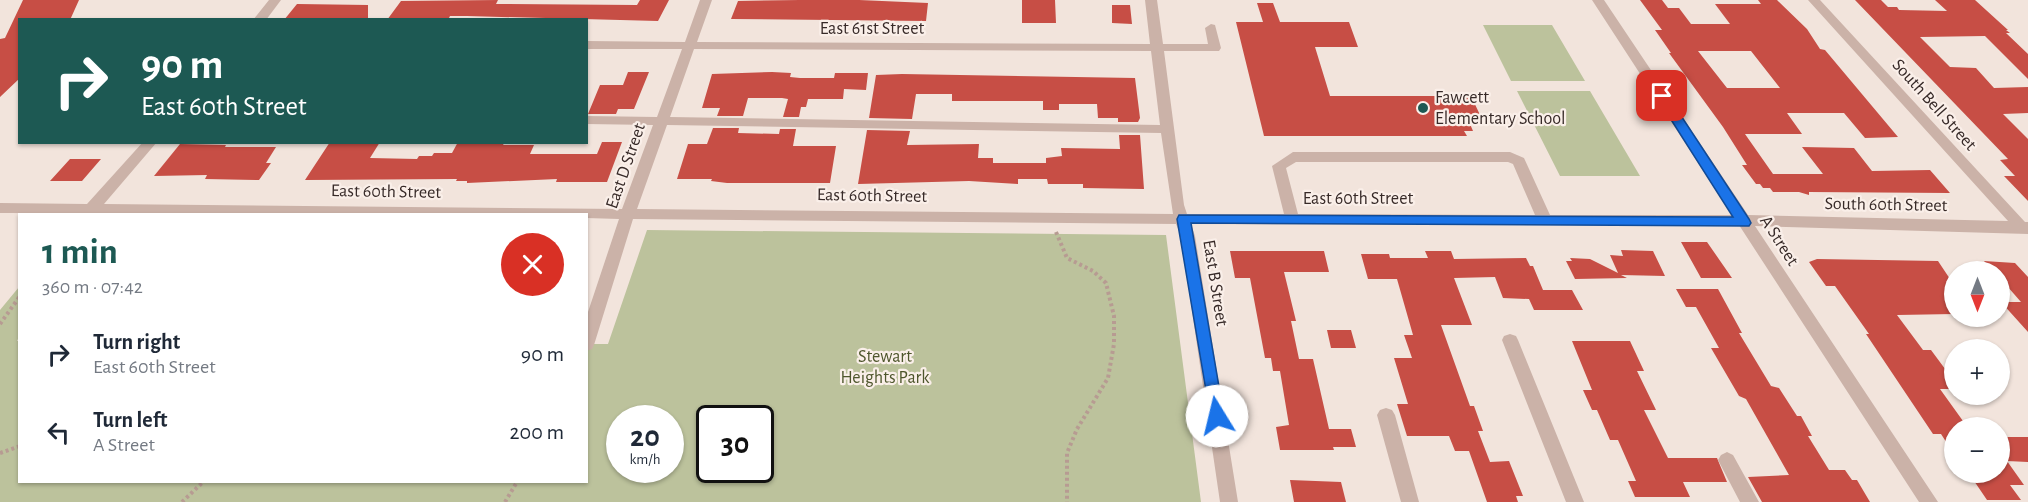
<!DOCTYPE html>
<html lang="en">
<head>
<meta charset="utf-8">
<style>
  :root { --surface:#fff; --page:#f6f6f7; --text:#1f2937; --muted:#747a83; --accent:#1d5953 }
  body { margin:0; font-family:"Alegreya Sans",sans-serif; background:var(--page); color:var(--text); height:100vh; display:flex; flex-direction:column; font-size:22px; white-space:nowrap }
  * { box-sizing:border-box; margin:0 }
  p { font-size:20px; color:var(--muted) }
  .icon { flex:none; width:33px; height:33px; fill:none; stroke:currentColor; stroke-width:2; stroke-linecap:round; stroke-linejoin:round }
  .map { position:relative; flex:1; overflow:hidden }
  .side { position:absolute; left:18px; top:213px; width:570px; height:270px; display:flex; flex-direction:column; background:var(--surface); border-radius:0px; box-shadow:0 2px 4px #0004 }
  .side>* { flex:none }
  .hud { position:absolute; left:18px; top:18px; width:570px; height:126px; border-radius:0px; box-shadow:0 2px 4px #0004; background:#1d5953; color:#fff; overflow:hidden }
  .needle { width:39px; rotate:180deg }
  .fabs { position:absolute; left:1944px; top:261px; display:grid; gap:12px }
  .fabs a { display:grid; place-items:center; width:66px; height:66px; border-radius:50%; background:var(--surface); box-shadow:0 2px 4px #0004; font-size:30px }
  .speed { position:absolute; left:606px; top:405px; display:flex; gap:12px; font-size:30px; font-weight:700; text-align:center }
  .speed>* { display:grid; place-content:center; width:78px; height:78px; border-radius:50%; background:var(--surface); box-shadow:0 2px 4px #0004; line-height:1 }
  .speed small { font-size:15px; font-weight:400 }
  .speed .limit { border:3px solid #111; border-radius:9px; background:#fff; color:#111 }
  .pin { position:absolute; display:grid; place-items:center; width:51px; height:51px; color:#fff; margin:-26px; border-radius:12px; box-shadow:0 3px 9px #0006 }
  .me { position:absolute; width:66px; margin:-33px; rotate:351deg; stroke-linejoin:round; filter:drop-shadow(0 0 4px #0008) }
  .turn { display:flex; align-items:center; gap:21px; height:126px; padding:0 24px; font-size:27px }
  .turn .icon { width:78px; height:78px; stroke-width:2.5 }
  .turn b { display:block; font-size:42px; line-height:51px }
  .round { display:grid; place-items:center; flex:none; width:63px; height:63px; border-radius:32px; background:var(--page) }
  .head { display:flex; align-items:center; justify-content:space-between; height:102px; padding:0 24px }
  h1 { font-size:36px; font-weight:600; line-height:45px; color:var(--accent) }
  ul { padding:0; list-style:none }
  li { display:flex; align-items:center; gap:18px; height:78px; padding:0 24px }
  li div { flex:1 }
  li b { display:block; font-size:22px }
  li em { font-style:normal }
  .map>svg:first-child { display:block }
  .green { fill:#bcc29c; fill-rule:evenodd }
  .building { fill:#c74e45; fill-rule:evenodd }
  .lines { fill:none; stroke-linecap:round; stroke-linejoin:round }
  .path { stroke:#b79b92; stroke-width:4; stroke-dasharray:3 3; stroke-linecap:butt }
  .minor { fill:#cbb2a8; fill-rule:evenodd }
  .route { fill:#1a73e8; stroke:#114b97; stroke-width:1.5 }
  .poi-dot { fill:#1d5953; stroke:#faefe9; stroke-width:2 }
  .labels { text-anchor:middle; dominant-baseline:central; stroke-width:4.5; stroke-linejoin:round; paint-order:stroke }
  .street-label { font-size:18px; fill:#372a28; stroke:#faefe9 }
  .poi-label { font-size:18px; fill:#372a28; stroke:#faefe9; text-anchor:start }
  .park-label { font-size:18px; fill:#4e562c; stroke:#faefe9 }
</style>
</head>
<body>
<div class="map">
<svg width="2028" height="502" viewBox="0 0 2028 502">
  <rect width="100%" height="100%" fill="#f2e4dc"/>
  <!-- green -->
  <path class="green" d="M1483 25H1552L1585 81H1511Z
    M1517 91H1590L1640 176H1560Z
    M647 230 1166 235 1201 502H0V310L19 287V337L17 341H20V482H586L587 344H608ZM620 418H670V470H620ZM710 418H760V470H710Z"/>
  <!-- building -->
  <path class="building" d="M23 0H79L70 20H20V78L0 97V39L5 38Z
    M498 0 496 4 637 5 640 0H669L658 21 467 16H450L448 20H387L401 1Z
    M800 0H859L928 3 926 21 731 19 738 1Z
    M1022 0H1055L1056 23H1022Z
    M1640 0H1662L1668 8H1679L1691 24H1730L1715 4H1761L1758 0H1777L1807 29 1820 49 1825 50 1898 137 1865 138 1844 113H1787L1802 134H1745L1773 174H1823L1802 147 1854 148 1872 171 1930 170 1950 193 1809 192V195L1799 192H1773L1770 188H1763L1760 184H1756L1742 165H1747L1723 127 1669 53H1671L1655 30H1662ZM1698 51H1751L1780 88H1727Z
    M1855 0H1881L1888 7H1897L1899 10 1947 11 1935 0H1975L2008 30H2006L2010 33H2006L2028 54V79L1985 36 1920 37 1950 67 1976 68 1994 88 2028 87V113L2003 114 2028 139V201L2004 176H2015L2000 160 2008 159Z
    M1257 3H1273L1280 22H1349L1358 47H1315L1330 96H1471L1481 117H1467L1473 131H1464L1467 136H1264L1236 22H1263Z
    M297 4 368 5V20H284Z
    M1112 5H1130L1132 24 1112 23Z
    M628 72H649L634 109H618L616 114H588L600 85H623Z
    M772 72 791 73 790 77 800 78H834L835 73H868L866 90 844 89 843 99H808L806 107H801L799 117H783L788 99 782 98H748L743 116H717L720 108H702L712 74Z
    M902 74 1135 78 1140 118 1138 122H1118V118H1098L1097 104H1059V110H1043V101H952V94H916L912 119 869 118 876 75Z
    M713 128H739L738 133 779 134 780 129H796L793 146H836L830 183H727L711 181 712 179H677L688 144H707Z
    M867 130 910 131 907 145 979 144 978 158H993V163H1046V158L1062 156 1061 148 1120 149 1119 135H1140L1144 189 1083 188V184H1048L1047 179H1018V184L969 181 858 184Z
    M330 142H380L370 158 417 159 419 156H432L434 153H452L458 142H505L503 145H534L530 154H597L602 142H622L607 182H556L557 179 467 183V181H456L457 179 305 180Z
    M180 144 226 145 225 147H276L266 163H271L259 180 205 179 207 175 154 176Z
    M70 159H101L82 181H50Z
    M1681 242H1707L1732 278H1701Z
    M1621 250 1653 251 1665 276 1621 275 1627 278 1575 279 1566 261H1572L1570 258 1590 259 1618 273 1610 255 1623 256Z
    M1230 251H1324L1329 272H1284L1296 321H1291L1299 359H1313L1329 429H1351L1356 447H1333L1334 450H1280L1276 427 1289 425 1280 371H1273L1271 358H1265L1250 278H1235Z
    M1425 251H1451L1454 259 1526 258 1530 266H1533L1543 290H1572L1583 310H1534L1529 299 1503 298 1495 277 1454 278 1472 325H1441L1470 406H1474L1483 431H1478L1490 462 1509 461 1523 496H1516L1518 502H1487L1469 451H1455L1449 436H1407L1397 404H1408L1394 358H1412L1404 335H1413L1397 279H1368L1361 254H1389L1390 258H1428Z
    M1817 259 1938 261 1954 285V314L1897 315 1923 350H1931L1954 381V389H1940L1968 428H1954V454L1941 434H1933L1866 334H1869L1835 286H1826L1809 262Z
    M1984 261 2015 263 2028 277V332L2001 302H2021L2000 278V272H1994Z
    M1676 289H1718L1742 333H1739L1771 386 1779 388 1797 416H1801L1812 436H1808L1829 470H1845L1852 480H1857L1870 502H1762L1748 477 1789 475 1746 399 1739 396 1711 348H1719L1696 307H1686Z
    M1327 330H1351L1356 348H1331Z
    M1572 341H1630L1644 371H1637L1656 410H1644L1668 458H1717L1727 482H1683L1690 497H1635L1628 481H1636L1618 440H1610L1597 410H1592L1583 390H1592Z
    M2000 437H2028V462L2007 461 2024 485H2010L2021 500H1987L1968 472H2000Z
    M1290 480 1341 482 1346 502H1294Z"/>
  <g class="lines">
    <!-- path -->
    <path class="path" d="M1056 232 1067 258 1093 271 1106 283 1114 316V344L1108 378 1077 429 1067 453V502
      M0 324 20 296
      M0 453 20 446
      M182 502 203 482
      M505 502 517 482"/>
    <!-- minor -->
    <path class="minor" d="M269 0H281L266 20H253Z
      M700 0H712L697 42 1150 44 1145 0H1157L1163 44H1208L1205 28 1211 24 1215 25 1221 48 1219 51H1164L1184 205 1187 214H1284L1272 166 1293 152H1510L1524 158 1550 215H1732L1592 0H1604L1748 215 2008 221 1808 0H1820L2025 222H2028V234L1755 226 1938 502H1919L1739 225 1191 224 1195 236 1238 502H1220L1181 236 1176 224 633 219 594 345 592 349 586 351V318L619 219 586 218V214L0 213V203L87 204 143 142H157L104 204 622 209 653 125 586 124V116L657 117 682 49H586V41L685 42ZM694 49 1151 51 1160 125 670 117ZM667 125 1161 133 1173 214 637 209ZM1296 162H1508L1513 164 1535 215 1298 214 1286 168Z
      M1510 334 1516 336 1518 340 1584 502H1566L1502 340 1504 336Z
      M1386 408 1392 410 1395 415 1419 502H1401L1377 415 1380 410Z
      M1727 452 1733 455 1759 502H1740L1718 460 1721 455Z"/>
  </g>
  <!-- route -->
  <path class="route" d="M1662 92 1666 93 1749 219 1751 223 1749 226 1191 223 1224 416 1222 420 1217 422 1211 420 1177 219 1179 215 1733 217 1656 96Z"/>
  <!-- markers -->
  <circle class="poi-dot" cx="1423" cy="108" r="6"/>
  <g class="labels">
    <!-- street labels -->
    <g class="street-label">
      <text x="872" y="29">East 61st Street</text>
      <text transform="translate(1934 105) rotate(48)">South Bell Street</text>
      <text transform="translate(626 166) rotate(-71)">East D Street</text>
      <text transform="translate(386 192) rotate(1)">East 60th Street</text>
      <text transform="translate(872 196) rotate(1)">East 60th Street</text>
      <text x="1358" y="199">East 60th Street</text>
      <text transform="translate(1886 205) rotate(1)">South 60th Street</text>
      <text transform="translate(1779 241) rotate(57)">A Street</text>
      <text transform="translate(1215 283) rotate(81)">East B Street</text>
    </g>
    <!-- poi labels -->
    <g class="poi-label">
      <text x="1435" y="98">Fawcett<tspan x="1435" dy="21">Elementary School</tspan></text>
    </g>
    <!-- park labels -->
    <g class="park-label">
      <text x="885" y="357">Stewart<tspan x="885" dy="21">Heights Park</tspan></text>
    </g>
  </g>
</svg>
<div class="fabs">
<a><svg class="needle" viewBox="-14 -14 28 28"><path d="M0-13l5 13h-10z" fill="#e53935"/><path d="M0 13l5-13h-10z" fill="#747a83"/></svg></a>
<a>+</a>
<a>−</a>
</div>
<div class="speed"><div>20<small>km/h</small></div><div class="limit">30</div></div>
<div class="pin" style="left:1662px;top:96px;background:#d93025"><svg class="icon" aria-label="arrive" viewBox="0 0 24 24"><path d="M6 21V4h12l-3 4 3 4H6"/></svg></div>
<svg class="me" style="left:1217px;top:416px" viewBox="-20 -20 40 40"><circle r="19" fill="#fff"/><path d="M0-13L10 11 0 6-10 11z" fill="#1a73e8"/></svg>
<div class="hud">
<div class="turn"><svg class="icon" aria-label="right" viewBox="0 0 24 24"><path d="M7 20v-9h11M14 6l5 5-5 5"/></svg><div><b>90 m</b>East 60th Street</div></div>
</div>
<section class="side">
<div class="head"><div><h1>1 min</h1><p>360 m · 07:42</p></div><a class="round" style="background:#d93025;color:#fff"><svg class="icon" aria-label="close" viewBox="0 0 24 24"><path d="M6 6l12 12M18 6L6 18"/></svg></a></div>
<ul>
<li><svg class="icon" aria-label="right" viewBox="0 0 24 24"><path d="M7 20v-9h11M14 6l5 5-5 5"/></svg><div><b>Turn right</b><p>East 60th Street</p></div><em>90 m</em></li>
<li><svg class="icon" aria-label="left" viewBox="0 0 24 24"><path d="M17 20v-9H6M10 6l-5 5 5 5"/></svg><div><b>Turn left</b><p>A Street</p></div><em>200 m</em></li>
</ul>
</section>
</div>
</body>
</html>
